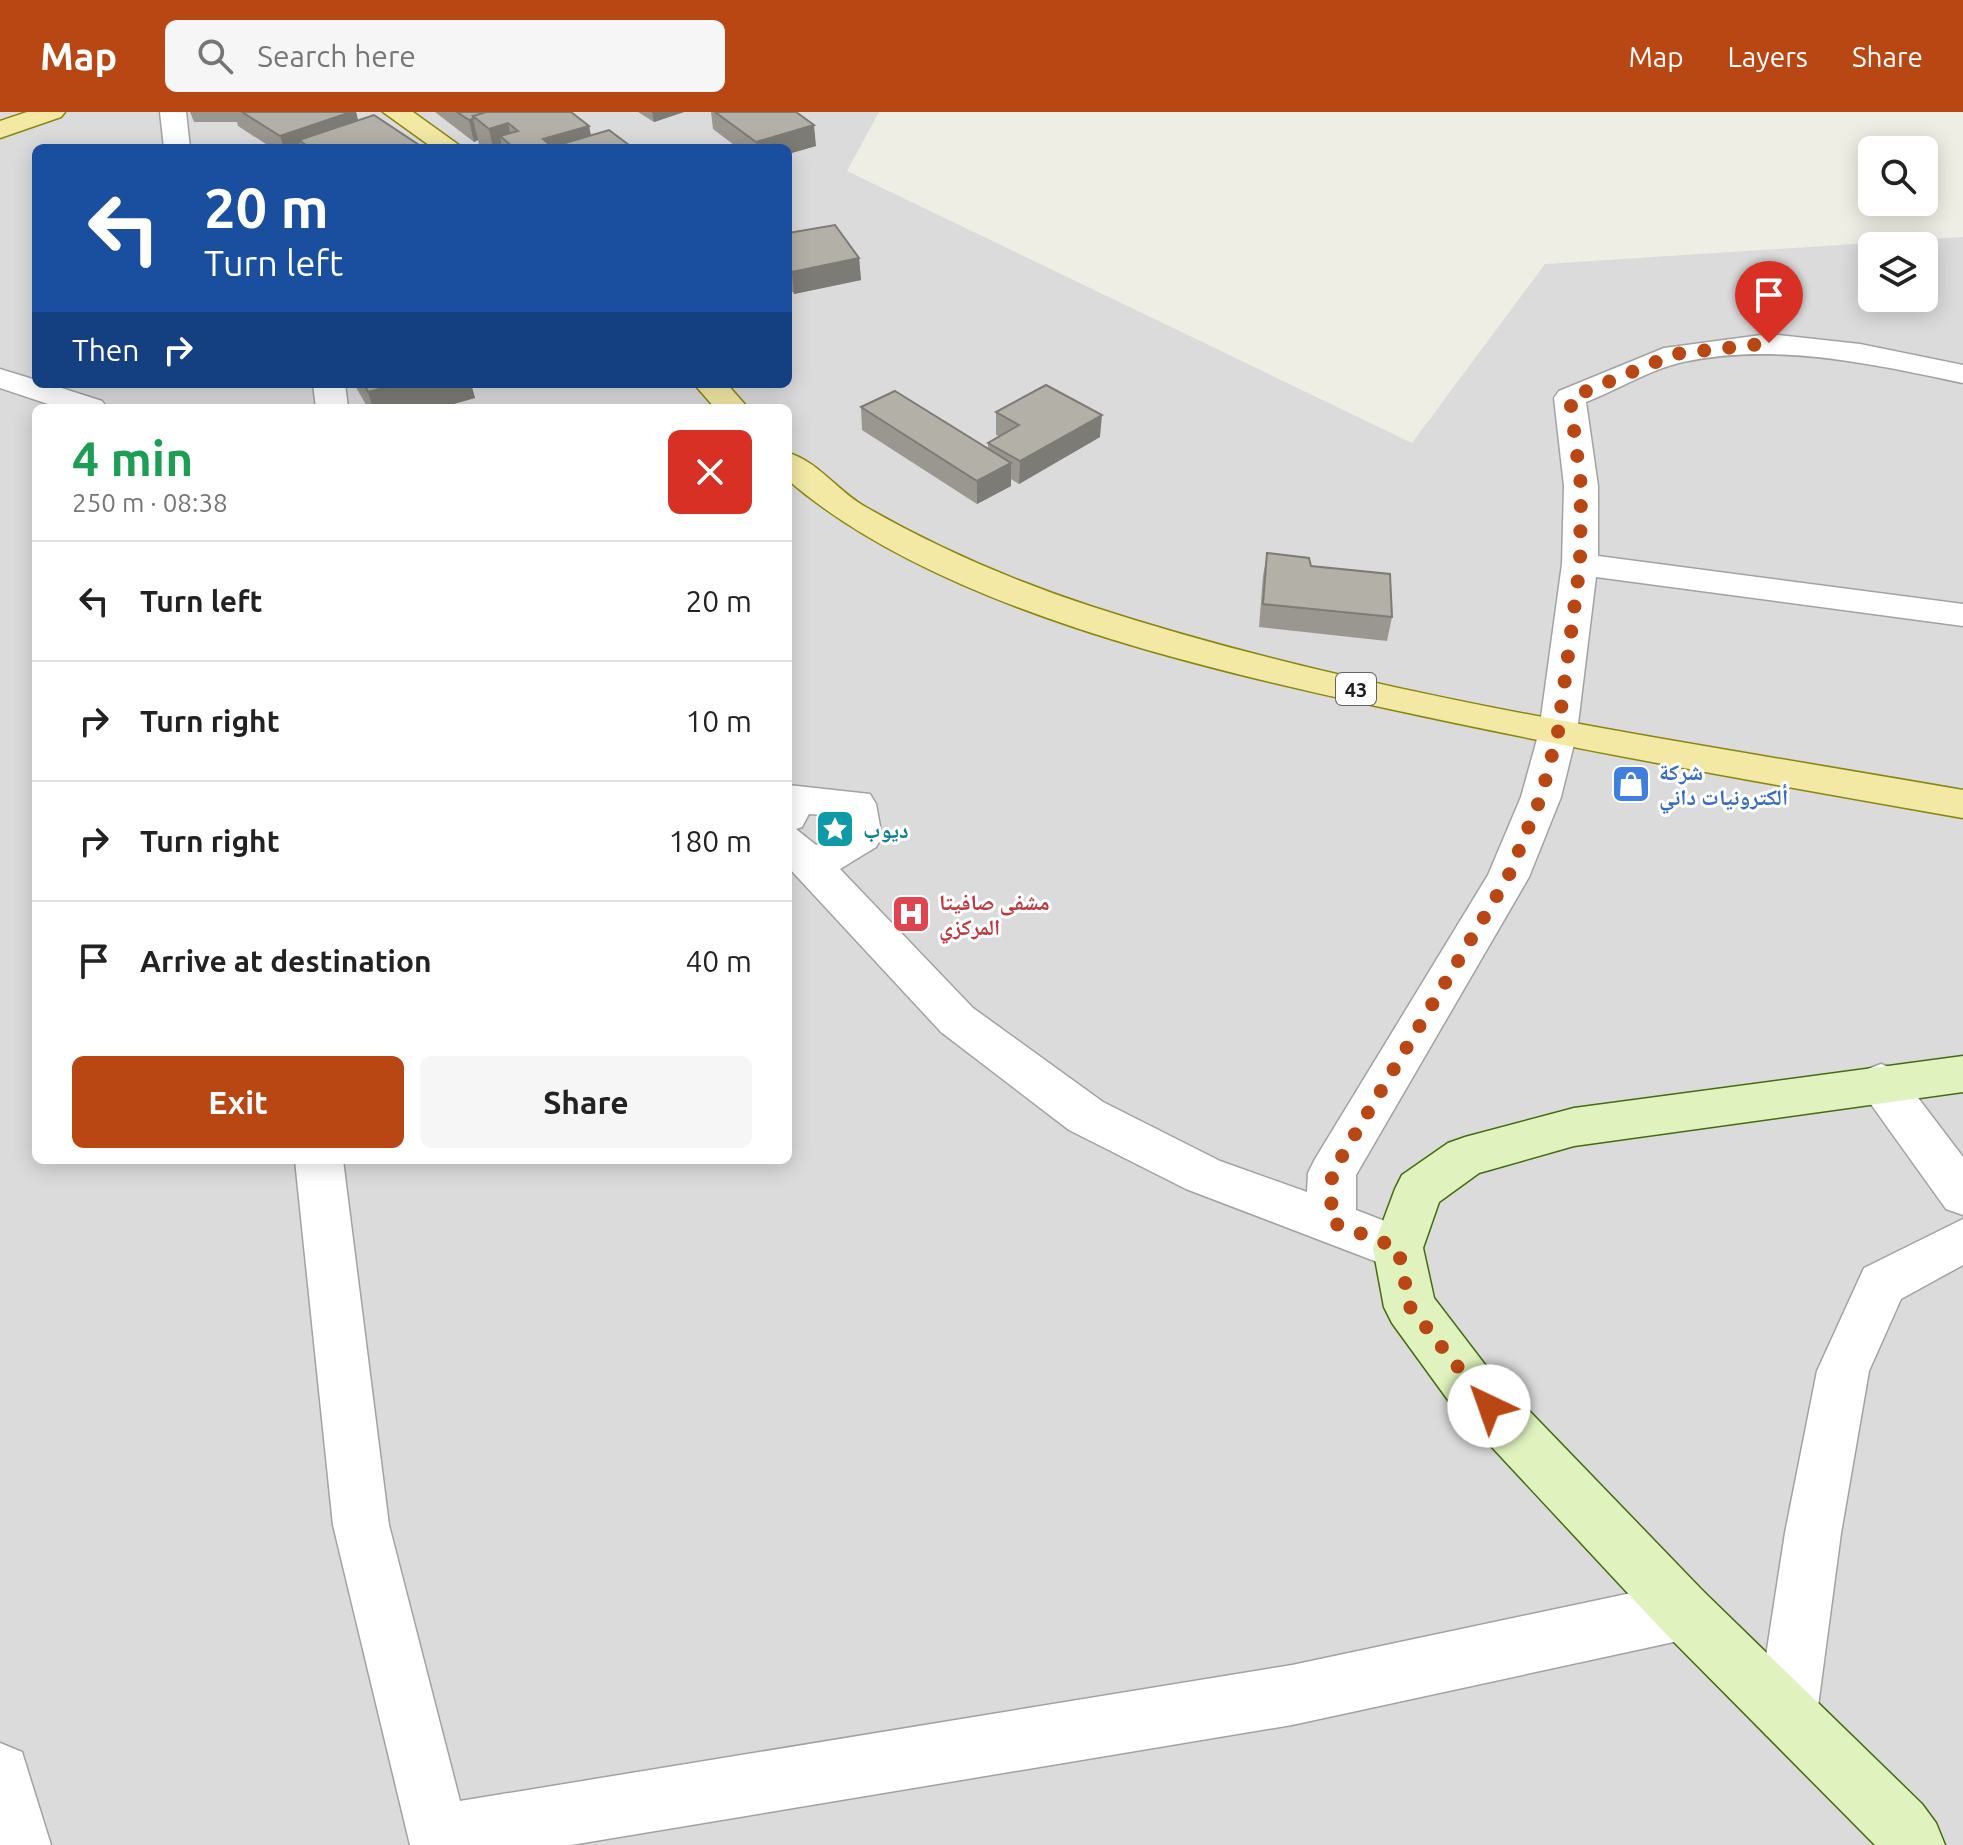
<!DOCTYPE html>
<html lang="en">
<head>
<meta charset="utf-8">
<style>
  :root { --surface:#fff; --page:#f6f6f6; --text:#222; --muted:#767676; --line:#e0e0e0; --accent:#b94713 }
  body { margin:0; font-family:Ubuntu,"Noto Naskh Arabic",sans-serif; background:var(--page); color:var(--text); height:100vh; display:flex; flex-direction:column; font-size:30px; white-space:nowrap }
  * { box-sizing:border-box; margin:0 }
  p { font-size:26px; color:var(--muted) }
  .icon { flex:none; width:44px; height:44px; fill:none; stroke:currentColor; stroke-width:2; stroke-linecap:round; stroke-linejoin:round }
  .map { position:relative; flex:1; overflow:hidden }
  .panel { position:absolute; left:32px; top:292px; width:760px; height:760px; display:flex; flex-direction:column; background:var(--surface); border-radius:12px; box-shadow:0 4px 20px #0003 }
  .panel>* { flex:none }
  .guide { position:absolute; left:32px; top:32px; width:760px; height:244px; border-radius:12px; box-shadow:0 4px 20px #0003; background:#1a4fa0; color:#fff; overflow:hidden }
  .controls { position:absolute; left:1858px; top:24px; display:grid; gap:16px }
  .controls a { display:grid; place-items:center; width:80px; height:80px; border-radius:12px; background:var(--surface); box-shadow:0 4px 20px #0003; font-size:40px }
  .pin { position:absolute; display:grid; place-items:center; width:68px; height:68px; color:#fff; margin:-82px -34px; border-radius:50% 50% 50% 0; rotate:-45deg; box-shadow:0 0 8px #0007 }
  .pin .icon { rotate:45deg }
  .me { position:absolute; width:88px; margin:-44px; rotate:318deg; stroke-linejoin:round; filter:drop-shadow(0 0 6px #0008) }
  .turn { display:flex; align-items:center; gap:28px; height:168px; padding:0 40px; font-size:36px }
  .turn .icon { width:104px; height:104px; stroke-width:2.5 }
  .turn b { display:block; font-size:56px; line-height:68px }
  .then { display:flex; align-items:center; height:76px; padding:0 40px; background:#0003; gap:16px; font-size:30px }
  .round { display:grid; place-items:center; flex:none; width:84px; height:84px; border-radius:12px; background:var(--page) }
  .overview { display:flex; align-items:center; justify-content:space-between; height:136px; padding:0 40px }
  h1 { font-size:48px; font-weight:600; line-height:60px; color:#1e9e55 }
  .cta { display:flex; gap:16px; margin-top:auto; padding:16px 40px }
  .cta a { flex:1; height:92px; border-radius:12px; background:var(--accent); color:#fff; font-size:32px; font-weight:600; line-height:92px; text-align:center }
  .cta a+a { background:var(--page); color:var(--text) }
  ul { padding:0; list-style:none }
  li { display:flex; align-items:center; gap:24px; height:120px; padding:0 40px; border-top:2px solid var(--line) }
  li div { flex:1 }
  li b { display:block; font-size:30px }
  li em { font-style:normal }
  header { display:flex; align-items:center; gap:48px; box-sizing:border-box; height:112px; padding:0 40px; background:var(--accent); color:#fff }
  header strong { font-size:38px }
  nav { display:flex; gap:44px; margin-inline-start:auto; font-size:28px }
  .search { width:560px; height:72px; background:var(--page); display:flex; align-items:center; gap:20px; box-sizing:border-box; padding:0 28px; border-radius:12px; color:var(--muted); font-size:30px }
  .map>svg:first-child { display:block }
  .residential { fill:#dcdbdb; fill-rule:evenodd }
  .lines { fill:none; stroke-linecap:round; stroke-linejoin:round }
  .minor-casing { stroke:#a2a2a2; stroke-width:3 }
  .secondary-casing { stroke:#446b0f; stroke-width:3 }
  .primary-casing { stroke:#8a870e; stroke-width:3 }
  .minor { fill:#fff; fill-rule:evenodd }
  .secondary { fill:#e0f3be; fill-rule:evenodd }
  .primary { fill:#f3e9a5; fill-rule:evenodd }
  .wall { fill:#9a9790 }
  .shaded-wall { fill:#7d7b76 }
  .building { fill:#b3b0a8; stroke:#7d7b76; stroke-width:2 }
  .route { stroke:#b94713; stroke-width:14; stroke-dasharray:0 25.2 }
  .labels { text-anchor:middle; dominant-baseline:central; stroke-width:6; stroke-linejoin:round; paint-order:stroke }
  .shield { fill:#fff; stroke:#626262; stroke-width:2 }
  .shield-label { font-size:20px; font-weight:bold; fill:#1e1e1e }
  .shop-label { font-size:22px; font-weight:bold; fill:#366cbe; stroke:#fff; text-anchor:start }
  .culture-label { font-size:22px; font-weight:bold; fill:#0d838f; stroke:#fff; text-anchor:start }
  .health-label { font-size:22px; font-weight:bold; fill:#be3a42; stroke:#fff; text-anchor:start }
</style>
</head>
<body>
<header>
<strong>Map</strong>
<div class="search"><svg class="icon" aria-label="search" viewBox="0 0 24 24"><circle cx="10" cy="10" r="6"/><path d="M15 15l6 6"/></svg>Search here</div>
<nav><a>Map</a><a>Layers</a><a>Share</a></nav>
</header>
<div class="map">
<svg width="1963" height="1733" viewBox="0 0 1963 1733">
  <rect width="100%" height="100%" fill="#eeeee5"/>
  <!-- residential -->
  <path class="residential" d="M0 0H879L847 59 1412 331 1545 152 1963 125V1733H0ZM36 36H788V272H36ZM1872 134H1924V186H1872ZM36 296H788V1048H36Z"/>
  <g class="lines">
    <!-- minor casing -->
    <g class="minor-casing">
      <path id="minor" d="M160 0H186L190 36H164Z
        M1769 222 1860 232 1963 253V271C1871 252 1777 230 1683 250 1651 257 1617 278 1586 290L1598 374V444L1963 492V514L1596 465 1577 620 1561 685 1529 765 1356 1063V1098L1416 1121 1423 1136 1416 1151 1398 1158 1186 1077 1069 1018 941 920 788 755V673L870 682 876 692 882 725 876 735 840 757 973 896 1103 990 1220 1049 1307 1080 1308 1061 1315 1047 1488 763 1521 685 1539 620 1562 452 1564 374 1554 286 1559 279 1664 236ZM809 702 838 704 840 719 816 733 796 717 802 715Z
        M0 257 36 268V272H49L102 289 107 296H60L0 276Z
        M313 272H345L348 296H316Z
        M1881 952 1897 958 1963 1045V1103L1946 1097 1865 984 1858 971 1865 958Z
        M295 1048H343L389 1413 460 1689 1292 1553 1683 1470 1703 1479 1712 1499 1703 1519 1683 1528 1292 1613 571 1733H410L333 1413Z
        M1963 1107V1153L1901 1187 1869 1259 1841 1421 1817 1602 1808 1623 1787 1632 1766 1623 1757 1602 1785 1421 1817 1259 1864 1156Z
        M0 1631 22 1640 51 1733H0Z"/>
    </g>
    <!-- secondary casing -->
    <g class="secondary-casing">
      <path id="secondary" d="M1963 944V980L1574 1034 1479 1061 1439 1090 1423 1136 1434 1186 1486 1254 1703 1479 1922 1692 1936 1711 1945 1733H1875L1663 1519 1448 1288 1392 1211 1384 1195 1373 1136 1395 1077 1402 1063 1448 1031 1465 1025 1574 996Z"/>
    </g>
    <!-- primary casing -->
    <g class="primary-casing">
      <path id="primary" d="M27 0H65L61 5 0 26V9Z
        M383 0H413L463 36H433Z
        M694 272H727L748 296H715Z
        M788 341C816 348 838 379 864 394 935 435 1011 468 1090 494 1372 586 1671 627 1963 678V706C1770 672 1576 638 1385 596 1197 555 935 495 788 368Z"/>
    </g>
    <!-- minor -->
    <use href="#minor" class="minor"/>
    <!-- secondary -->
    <use href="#secondary" class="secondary"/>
    <!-- primary -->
    <use href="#primary" class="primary"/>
  </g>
  <!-- wall -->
  <path class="wall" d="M190 0H356L358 9 420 36H272L238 14 237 10H194Z
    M435 0H571L589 14 591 23 633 36H482L479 34 478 28 474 30Z
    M638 0H684L654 10Z
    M711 0H796L816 34 788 42V36H738L713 17Z
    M788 121 859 146 861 168 794 182 788 173Z
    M354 272H471L475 286 439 296H368Z
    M861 295 988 337V331L999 324 996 323V300L1100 325 1019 372 1011 367V374L977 392 862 318Z
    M1267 441 1311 454 1392 505 1387 529 1259 515 1263 464Z"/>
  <!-- shaded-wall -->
  <path class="shaded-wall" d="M351 0H356L361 19 299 28 301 36H284L280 24Z
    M652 0H684L654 10Z
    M473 7 478 28 474 30 469 8Z
    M508 11 513 35 500 24 502 36H493L489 17Z
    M814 13 816 34 788 42V36H757L756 30Z
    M589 14 593 36H545L543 27Z
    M859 146 861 168 794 182 792 160Z
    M397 272H471L475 286 439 296H373L368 280Z
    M1102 303 1100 325 1019 372 1020 349Z
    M1011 351V374L977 392V369Z"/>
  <!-- building -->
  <path class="building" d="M242 0H351L280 24Z
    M457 0H486L473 4V7L469 8Z
    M486 0H571L589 14 543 27 552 35 609 18 633 36H514L500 24 518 19 508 11 489 17 473 4Z
    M715 0H796L814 13 756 30Z
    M374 3 419 33 410 36H310L299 28Z
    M835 113 859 146 792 160 788 153V121Z
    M364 272H397L368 280Z
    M1046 273 1102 303 1020 349 988 331 1019 313 996 300Z
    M895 279 1011 351 977 369 861 295Z
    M1267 441 1309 446 1311 454 1390 462 1392 505 1263 492Z"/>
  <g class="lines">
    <!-- route -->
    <path class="route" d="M1489 1294 1410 1195 1398 1136 1331 1110 1332 1061 1508 765 1541 685 1558 620 1580 452 1581 374 1570 286 1675 242 1769 231"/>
  </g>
  <!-- icons -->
  <defs>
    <g id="shop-square" transform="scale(2)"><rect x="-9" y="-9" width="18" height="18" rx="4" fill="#3f7fe0" stroke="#fff"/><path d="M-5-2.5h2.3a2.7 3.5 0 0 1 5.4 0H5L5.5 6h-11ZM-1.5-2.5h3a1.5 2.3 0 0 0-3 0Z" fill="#fff"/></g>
    <g id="sight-square" transform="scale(2)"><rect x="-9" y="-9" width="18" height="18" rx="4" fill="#0f9aa8" stroke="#fff"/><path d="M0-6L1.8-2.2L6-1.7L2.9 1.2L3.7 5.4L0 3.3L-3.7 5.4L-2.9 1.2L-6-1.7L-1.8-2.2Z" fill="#fff"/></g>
    <g id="hospital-square" transform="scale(2)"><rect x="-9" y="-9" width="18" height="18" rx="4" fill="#e0444e" stroke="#fff"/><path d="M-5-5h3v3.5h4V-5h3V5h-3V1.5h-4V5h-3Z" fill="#fff"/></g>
  </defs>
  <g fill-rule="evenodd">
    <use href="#shop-square" x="1631" y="672"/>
    <use href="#sight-square" x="835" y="717"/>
    <use href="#hospital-square" x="911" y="802"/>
  </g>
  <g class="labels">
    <!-- shield labels -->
    <rect class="shield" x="1336" y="561" width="40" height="32" rx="6"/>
    <g class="shield-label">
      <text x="1356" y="577">43</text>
    </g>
    <!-- shop labels -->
    <g class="shop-label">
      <text x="1659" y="659">شركة<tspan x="1659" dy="25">ألكترونيات داني</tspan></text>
    </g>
    <!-- culture labels -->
    <g class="culture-label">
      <text x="863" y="717">ديوب</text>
    </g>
    <!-- health labels -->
    <g class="health-label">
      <text x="939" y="789">مشفى صافيتا<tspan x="939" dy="25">المركزي</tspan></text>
    </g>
  </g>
</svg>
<div class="controls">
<a><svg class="icon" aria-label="search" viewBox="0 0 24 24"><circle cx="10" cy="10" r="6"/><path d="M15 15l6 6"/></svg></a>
<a><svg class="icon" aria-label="layers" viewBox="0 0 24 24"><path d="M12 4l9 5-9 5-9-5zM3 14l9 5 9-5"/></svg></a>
</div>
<div class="pin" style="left:1769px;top:231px;background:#d93025"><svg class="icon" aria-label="arrive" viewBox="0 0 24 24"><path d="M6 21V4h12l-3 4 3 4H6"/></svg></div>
<svg class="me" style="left:1489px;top:1294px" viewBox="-20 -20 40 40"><circle r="19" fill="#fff"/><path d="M0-13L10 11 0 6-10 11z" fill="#b94713"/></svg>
<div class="guide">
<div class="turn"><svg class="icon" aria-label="left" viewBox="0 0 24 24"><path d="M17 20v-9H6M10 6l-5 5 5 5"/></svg><div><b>20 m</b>Turn left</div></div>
<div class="then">Then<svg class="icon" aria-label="right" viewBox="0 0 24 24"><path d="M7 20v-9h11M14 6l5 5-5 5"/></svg></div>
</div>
<section class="panel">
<div class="overview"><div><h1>4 min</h1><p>250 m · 08:38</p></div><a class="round" style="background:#d93025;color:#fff"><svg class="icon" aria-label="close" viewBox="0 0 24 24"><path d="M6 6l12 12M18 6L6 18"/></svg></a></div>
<ul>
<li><svg class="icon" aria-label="left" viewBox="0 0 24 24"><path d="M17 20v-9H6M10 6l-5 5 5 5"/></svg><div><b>Turn left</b></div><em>20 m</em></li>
<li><svg class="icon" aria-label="right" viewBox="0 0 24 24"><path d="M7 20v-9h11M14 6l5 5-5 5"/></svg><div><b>Turn right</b></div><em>10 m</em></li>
<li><svg class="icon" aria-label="right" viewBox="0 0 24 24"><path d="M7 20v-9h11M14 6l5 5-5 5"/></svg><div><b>Turn right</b></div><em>180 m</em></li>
<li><svg class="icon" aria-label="arrive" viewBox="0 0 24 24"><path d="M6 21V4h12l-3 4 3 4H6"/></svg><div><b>Arrive at destination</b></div><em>40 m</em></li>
</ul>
<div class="cta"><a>Exit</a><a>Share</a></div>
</section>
</div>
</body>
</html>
